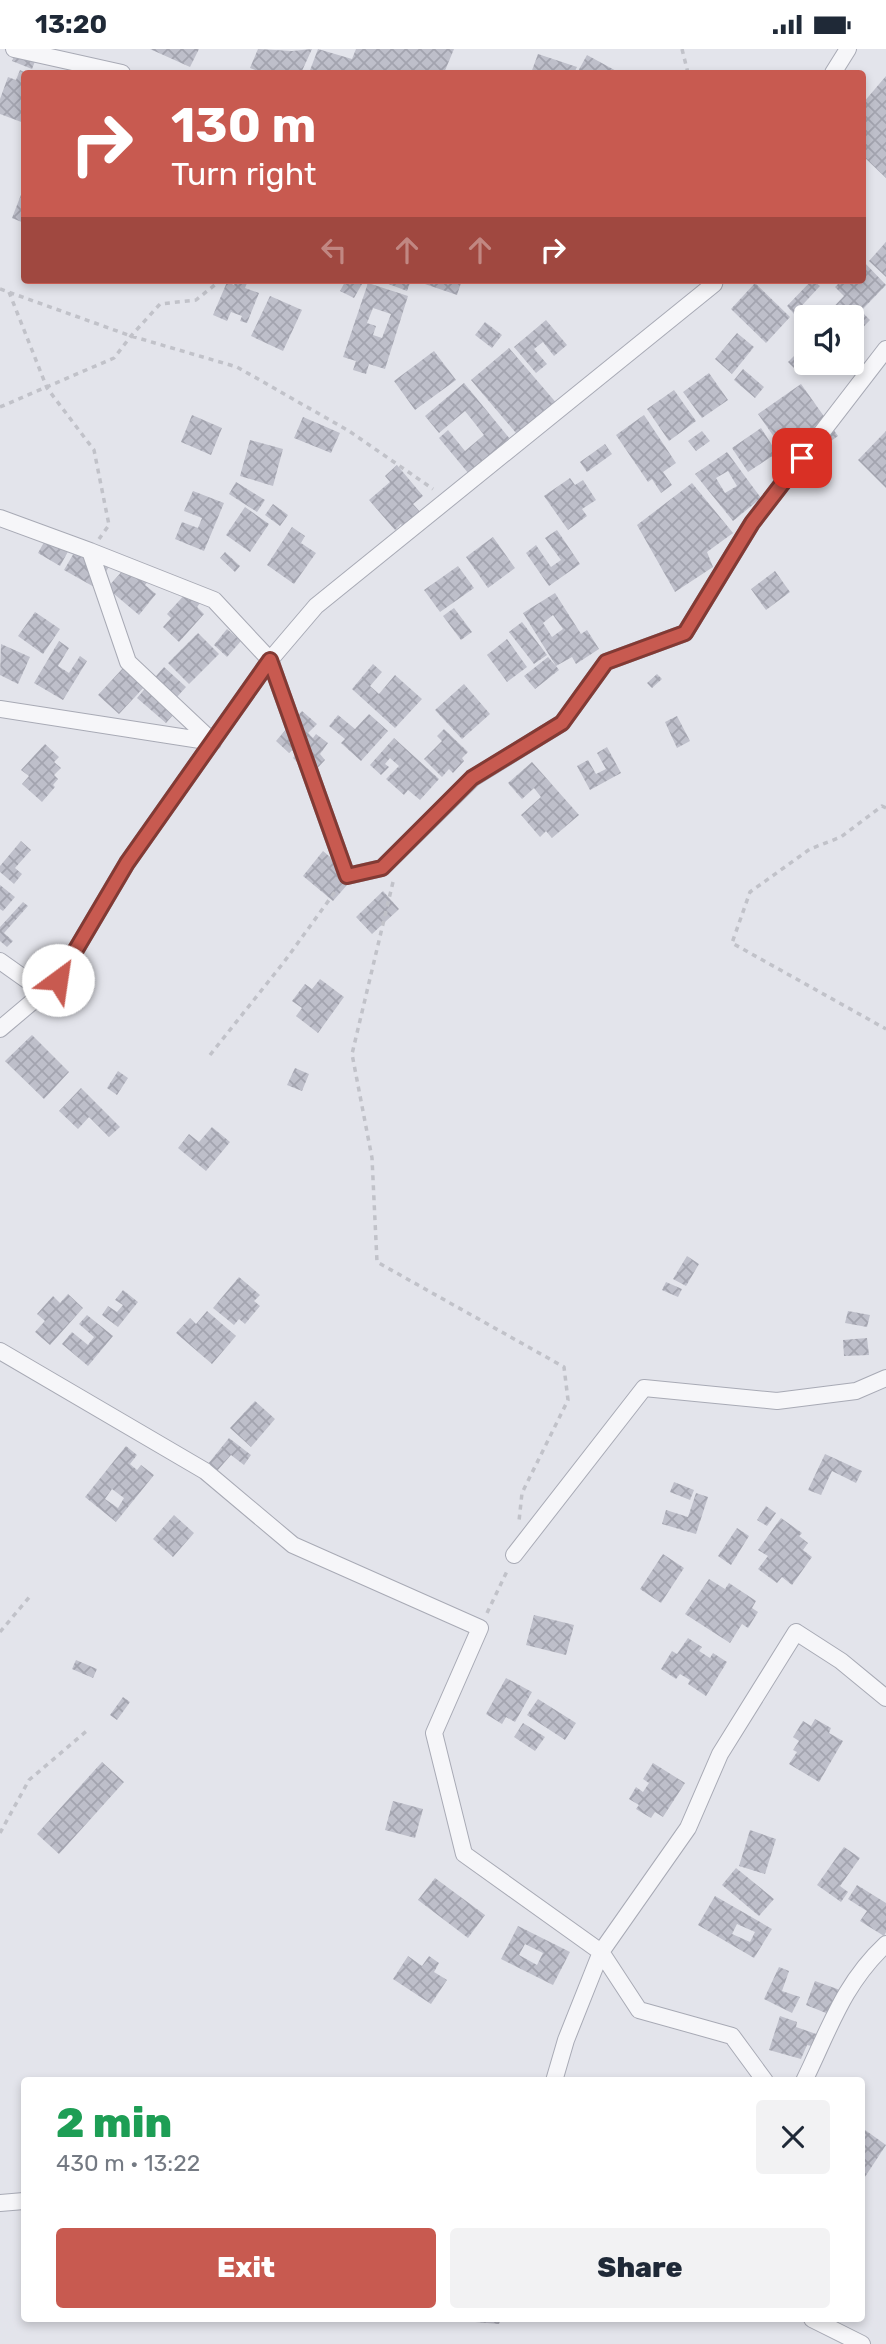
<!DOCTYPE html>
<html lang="en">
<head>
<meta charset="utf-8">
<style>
  :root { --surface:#fff; --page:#f2f2f3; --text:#1f2937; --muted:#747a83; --accent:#c85a50 }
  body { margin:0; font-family:Rubik,sans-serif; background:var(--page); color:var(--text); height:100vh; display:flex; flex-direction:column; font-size:26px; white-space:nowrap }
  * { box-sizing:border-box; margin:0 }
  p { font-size:23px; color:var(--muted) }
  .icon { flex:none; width:38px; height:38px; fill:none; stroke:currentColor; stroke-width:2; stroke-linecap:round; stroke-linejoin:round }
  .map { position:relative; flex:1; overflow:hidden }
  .panel { position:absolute; left:21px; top:2028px; width:844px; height:245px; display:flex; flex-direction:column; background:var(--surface); border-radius:7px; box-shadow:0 4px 10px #0003 }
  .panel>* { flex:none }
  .top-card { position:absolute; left:21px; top:21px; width:845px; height:214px; border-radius:7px; box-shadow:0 4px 10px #0003; background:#c85a50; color:#fff; overflow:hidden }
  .fabs { position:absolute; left:794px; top:256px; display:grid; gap:14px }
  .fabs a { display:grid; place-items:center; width:70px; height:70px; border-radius:7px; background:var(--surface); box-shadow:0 4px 10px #0003; font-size:35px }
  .pin { position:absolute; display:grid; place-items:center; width:60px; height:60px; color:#fff; margin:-30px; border-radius:14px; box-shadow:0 4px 10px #0006 }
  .me { position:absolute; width:77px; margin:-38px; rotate:31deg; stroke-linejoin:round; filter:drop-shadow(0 0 5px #0008) }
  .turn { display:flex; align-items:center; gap:24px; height:147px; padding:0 35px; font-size:32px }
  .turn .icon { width:91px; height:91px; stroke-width:2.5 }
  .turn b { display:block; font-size:49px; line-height:60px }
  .lanes { display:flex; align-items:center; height:66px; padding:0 35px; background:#0003; justify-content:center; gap:35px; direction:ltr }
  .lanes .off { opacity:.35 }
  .round { display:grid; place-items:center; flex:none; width:74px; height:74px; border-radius:7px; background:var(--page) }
  .overview { display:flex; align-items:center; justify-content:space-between; height:119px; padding:0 35px }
  h1 { font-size:42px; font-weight:800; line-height:52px; color:#1e9e55 }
  .button { display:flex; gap:14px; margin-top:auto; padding:14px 35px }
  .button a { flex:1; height:80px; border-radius:7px; background:var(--accent); color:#fff; font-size:28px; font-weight:800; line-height:80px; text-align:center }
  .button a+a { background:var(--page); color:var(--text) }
  .status { display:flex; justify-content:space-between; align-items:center; height:49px; padding:0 35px; background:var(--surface); direction:ltr }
  .status svg { height:19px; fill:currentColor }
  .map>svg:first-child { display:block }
  .building { fill:url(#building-cross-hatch); fill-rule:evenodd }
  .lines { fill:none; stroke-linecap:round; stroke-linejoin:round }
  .street-casing { stroke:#a8aab5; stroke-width:18 }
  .path { stroke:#c1c2c9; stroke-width:3.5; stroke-dasharray:5 5; stroke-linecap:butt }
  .street { stroke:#f6f6f9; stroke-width:16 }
  .route-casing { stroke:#823a34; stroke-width:18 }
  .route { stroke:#c85a50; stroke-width:12 }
</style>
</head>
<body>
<div class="status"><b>13:20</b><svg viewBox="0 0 49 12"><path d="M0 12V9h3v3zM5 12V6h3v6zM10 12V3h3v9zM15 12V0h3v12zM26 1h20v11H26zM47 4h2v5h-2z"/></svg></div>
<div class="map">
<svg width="886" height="2295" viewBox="0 0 886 2295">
  <defs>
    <pattern id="building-cross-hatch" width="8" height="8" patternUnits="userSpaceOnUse" patternTransform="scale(1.75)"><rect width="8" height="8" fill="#bebfca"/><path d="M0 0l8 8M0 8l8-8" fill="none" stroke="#a3a4af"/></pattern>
  </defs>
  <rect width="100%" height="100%" fill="#e3e4eb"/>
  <!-- building -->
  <path class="building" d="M17 0 39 2 32 20 12 12Z
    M150 0H199L190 18Z
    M258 0 292 2 312 0 301 24H263L250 19Z
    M318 0 352 10 356 0H454L444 24H309Z
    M538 5 577 18 574 24H531Z
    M587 6 620 24H577Z
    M20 21 24 23V74L0 65V50L8 28 16 31Z
    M886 27V129L863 107V54Z
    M24 138V174L12 169Z
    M886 193V228L869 212Z
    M863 212 886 236 861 262 870 271 852 290V268H824L844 247 835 238 842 231H863Z
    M236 231 247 234 245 239 259 244 247 274 240 272 242 267 231 263 227 272 213 266 227 233 234 236Z
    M346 231H354L362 235 354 249 340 242Z
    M378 231H411L407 242Z
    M423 231H462L457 246 422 234Z
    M812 231 820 237 794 265 787 257Z
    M368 234 408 247 385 320 369 315 366 325 353 321 356 312 343 308ZM373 259 391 265 382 289 373 286 376 277 367 274Z
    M755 234 790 268 766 294 731 260Z
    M270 247 302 261 283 302 251 287Z
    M546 271 567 296 554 307 543 293 534 300 547 315 536 324 514 298Z
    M485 273 502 286 492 299 475 286Z
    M737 284 754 298 732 325 715 310Z
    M807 294V313H811L800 325 788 313Z
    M509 299 565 364 527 397 471 331Z
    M434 302 456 331 415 361 394 332Z
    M743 320 764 338 755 349 734 331Z
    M709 324 728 351 702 369 683 343Z
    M464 334 510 390 469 425 439 389 448 381 465 402 484 386 465 362 439 384 425 367Z
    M801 335 838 387 795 418 758 365Z
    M674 341 696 372 669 392 647 360Z
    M192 366 222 379 211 406 181 393Z
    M644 366 676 414 663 423 672 436 661 444 652 430 648 433 616 386Z
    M303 368 340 384 331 404 294 389Z
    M761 379 777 404 748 423 732 399Z
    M702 382 710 392 696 402 688 392Z
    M886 382V439L858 411Z
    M250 391 283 400 273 437 240 427Z
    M605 395 612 405 587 423 580 413Z
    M727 403 761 449 733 472 695 425ZM728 422 737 437 725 444 716 429Z
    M397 416 423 447 413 455 421 464 404 479 401 475 395 481 369 451 390 433 385 427Z
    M570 429 575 436 583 431 596 451 582 460 587 467 568 481 544 447Z
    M236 433 265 451 257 463 229 445Z
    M692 434 733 484 707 503 713 518 675 543 637 476Z
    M193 442 224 454 204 502 175 490 182 473 198 479 202 469 184 462Z
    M273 455 288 466 280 477 265 466Z
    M245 458 269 475 250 503 226 486Z
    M292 478 305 487 301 494 316 504 294 535 267 516Z
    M557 481 580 515 549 537 526 504 536 496 551 518 561 511 545 489Z
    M48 486 70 499 60 517 38 504Z
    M493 488 515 519 488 539 466 508Z
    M78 497 110 516 96 539 64 521Z
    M225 503 240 517 235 523 220 509Z
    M458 517 474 539 440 563 424 541Z
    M125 519 151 529 145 536 156 545 139 566 107 539Z
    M775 522 790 543 766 561 751 540Z
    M188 542 200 554 197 558 204 565 179 593 163 578 171 569 167 565Z
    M555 544 581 585 587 581 599 600 576 615 572 608 556 617 559 621 535 640 524 627 548 608 556 617 523 564ZM553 566 563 580 552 588 543 574Z
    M454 559 472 583 461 591 443 567Z
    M35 563 60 580 43 605 18 587Z
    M522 573 547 606 534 615 509 583Z
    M227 580 241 592 227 608 214 596Z
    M198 584 219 605 189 635 168 614Z
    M507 590 527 618 507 633 487 606Z
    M59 592 69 599 58 617 69 624 80 607 87 612 63 651 34 634Z
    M1 595 30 608 18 635 0 626Z
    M373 615 382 623 370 637 379 645 395 626 422 650 395 679 352 640Z
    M124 618 145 637 119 665 98 646Z
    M164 618 186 638 175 650 171 647 163 657 173 666 166 674 137 649Z
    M657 625 662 630 652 639 647 634Z
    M464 635 490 665 462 690 435 661Z
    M302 662 317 675 308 684 313 689 316 685 328 694 320 705 325 711 311 726 293 709 296 705 292 701 289 704 276 692Z
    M369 665 388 682 361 712 341 694 345 690 329 677 338 666 355 680Z
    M677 667 690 692 677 699 665 673Z
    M444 680 468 703 462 709 464 712 453 724 449 720 442 728 424 710 442 692 437 687Z
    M394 689 439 730 420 751 408 741 404 746 386 730 399 717 390 709 385 715 389 718 381 726 370 716Z
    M45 695 59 708 54 713 61 719 54 726 58 730 53 736 55 738 42 753 22 735 29 727 21 721Z
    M607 698 621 724 590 741 577 717 588 711 596 725 606 720 597 704Z
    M532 713 579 766 552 789 546 782 540 788 521 766 541 748 534 739 522 750 508 734Z
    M21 792 31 801 15 819 22 825 14 835 0 823V817Z
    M323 802 354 828 333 852 303 827Z
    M0 836 15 848 3 862 0 860Z
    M383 842 399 860 372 885 356 868Z
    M23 853 28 857 4 884 13 892 7 898 0 892V878Z
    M320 930 344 948 318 984 296 967 302 959 292 952 305 935 312 940Z
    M32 986 69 1023 44 1050 5 1012Z
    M295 1019 309 1025 302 1042 287 1036Z
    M118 1022 128 1029 117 1046 107 1039Z
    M81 1039 120 1078 109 1088 89 1068 78 1080 59 1062Z
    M212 1078 230 1093 206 1122 178 1099 189 1085 199 1093Z
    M687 1207 699 1215 686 1237 673 1230Z
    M239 1228 260 1246 254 1252 260 1257 245 1275 239 1270 234 1276 213 1259Z
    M666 1233 682 1240 678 1248 662 1241Z
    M123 1241 138 1253 118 1278 102 1266 108 1257 117 1263 123 1256 115 1251Z
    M68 1245 83 1259 50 1296 35 1283 45 1272 37 1265 53 1247 60 1254Z
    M207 1262 236 1287 212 1315 176 1284 190 1269 196 1275Z
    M848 1262 870 1266 867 1278 845 1274Z
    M87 1266 113 1287 88 1317 62 1295 72 1283 88 1296 94 1288 79 1275Z
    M867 1289 869 1306 844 1307 843 1291Z
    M255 1352 275 1370 251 1398 230 1379Z
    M229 1389 251 1406 244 1416 231 1406 217 1422 208 1415Z
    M126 1397 137 1406 130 1415 137 1421 141 1416 154 1426 116 1473 85 1448ZM112 1440 124 1449 118 1459 105 1450Z
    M825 1405 862 1422 856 1434 832 1422 821 1446 808 1441Z
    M674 1433 694 1441 690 1451 670 1443Z
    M696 1444 708 1448 696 1485 662 1475 666 1461 688 1468Z
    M766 1457 776 1464 767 1477 757 1471Z
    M174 1466 194 1484 173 1508 153 1490Z
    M781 1469 802 1484 799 1487 808 1494 803 1501 812 1508 792 1536 782 1528 777 1534 758 1520 768 1507 758 1501Z
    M737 1479 749 1487 731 1516 718 1507Z
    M663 1505 684 1519 661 1554 640 1540Z
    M709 1530 725 1540 729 1534 756 1552 752 1559 758 1563 748 1579 742 1575 730 1594 685 1565Z
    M534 1566 574 1576 566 1606 526 1596Z
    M688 1589 702 1598 699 1602 710 1609 713 1604 727 1613 706 1647 688 1635 690 1631 680 1625 676 1630 661 1620 672 1602 677 1605Z
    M76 1611 97 1620 93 1629 72 1620Z
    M506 1629 532 1643 515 1673 506 1668 502 1675 486 1665Z
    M123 1648 130 1653 117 1671 110 1666Z
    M538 1650 576 1674 565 1691 527 1666Z
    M815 1670 831 1679 829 1684 843 1692 819 1733 789 1715 797 1703 793 1701 799 1692 793 1688 803 1672 811 1677Z
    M523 1674 545 1688 535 1702 514 1688Z
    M102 1713 124 1733 59 1805 37 1785Z
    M653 1714 685 1734 663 1768 655 1763 651 1769 636 1760 639 1756 629 1750 636 1738 643 1743 649 1734 643 1730Z
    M393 1752 423 1760 415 1789 385 1781Z
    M750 1781 776 1790 765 1825 739 1817Z
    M844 1798 860 1809 840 1837 848 1843 841 1853 817 1836Z
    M736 1819 774 1850 759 1867 722 1836Z
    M435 1829 485 1866 468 1889 418 1851Z
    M857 1836 886 1854V1883L884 1887 860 1872 867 1862 848 1850Z
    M715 1847 772 1880 754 1909 698 1876ZM737 1875 755 1883 750 1893 732 1885Z
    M518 1877 570 1903 553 1936 501 1910ZM525 1895 543 1904 537 1916 519 1906Z
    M408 1907 422 1917 429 1907 439 1914 434 1923 447 1931 431 1955 393 1930Z
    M779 1918 789 1922 782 1942 800 1948 792 1964 764 1950Z
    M815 1932 840 1941 831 1966 806 1956Z
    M780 1967 797 1973 796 1978 825 1988 821 1999 807 1996 801 2010 769 2001Z
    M861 2078 886 2096 861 2134Z
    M463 2270H501L499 2275 463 2272Z"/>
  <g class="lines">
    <!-- street casing -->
    <g class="street-casing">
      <path id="street" d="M14 0 122 24
        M833 24 848 0
        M0 469 90 502 128 613 213 693
        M90 502 214 551 270 611 347 827 382 819 473 729 562 674 606 613 685 584 752 474 886 300
        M0 660 213 693
        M0 912 45 944
        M0 980 58 931 127 814 270 611 316 557 714 235 715 231
        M0 1302 205 1422 293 1496 480 1579 434 1684 464 1805 601 1903 639 1961 732 1987 765 2032
        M514 1506 644 1339 777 1352 856 1342 886 1329
        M554 2032 566 1991 601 1903 688 1779 720 1705 796 1583 841 1612 886 1649
        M804 2032C829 1981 843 1935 886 1895
        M0 2154 24 2152
        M812 2270 862 2295"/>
    </g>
    <!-- path -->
    <path class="path" d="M682 0 688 24
      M0 240 131 287 237 318 349 382 433 440
      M9 243 47 339 94 401 109 476 99 490
      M0 358 114 309 131 287 160 255 196 251 221 231
      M886 759 882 757 841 788 810 800 750 843 732 894 886 980
      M393 833 352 1005 372 1109 377 1213 564 1318 568 1351 522 1444 519 1472
      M210 1006 284 913 337 840
      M487 1564 508 1520
      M0 1583 31 1546
      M0 1784 29 1731 89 1680"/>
    <!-- street -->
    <use href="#street" class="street"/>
  </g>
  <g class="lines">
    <!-- route casing -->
    <g class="route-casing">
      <path id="route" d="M58 931 127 814 270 611 347 827 382 819 472 729 562 674 606 613 685 584 752 474 802 409"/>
    </g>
    <!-- route -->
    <use href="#route" class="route"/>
  </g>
</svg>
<div class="fabs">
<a><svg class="icon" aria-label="sound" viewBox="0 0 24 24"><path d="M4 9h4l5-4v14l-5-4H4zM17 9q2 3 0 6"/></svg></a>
</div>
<div class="pin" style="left:802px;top:409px;background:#d93025"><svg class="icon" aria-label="arrive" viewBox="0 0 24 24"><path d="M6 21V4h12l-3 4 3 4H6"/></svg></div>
<svg class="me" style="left:58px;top:931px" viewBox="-20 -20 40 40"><circle r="19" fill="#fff"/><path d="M0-13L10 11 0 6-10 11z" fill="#c85a50"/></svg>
<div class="top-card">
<div class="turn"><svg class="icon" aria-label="right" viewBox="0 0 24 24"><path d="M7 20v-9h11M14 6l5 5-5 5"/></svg><div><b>130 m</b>Turn right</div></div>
<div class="lanes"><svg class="icon off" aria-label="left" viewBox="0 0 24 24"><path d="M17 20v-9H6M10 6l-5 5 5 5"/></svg><svg class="icon off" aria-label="ahead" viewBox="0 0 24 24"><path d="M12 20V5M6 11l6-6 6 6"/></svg><svg class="icon off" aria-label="ahead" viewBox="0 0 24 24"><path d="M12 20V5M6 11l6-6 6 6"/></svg><svg class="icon" aria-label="right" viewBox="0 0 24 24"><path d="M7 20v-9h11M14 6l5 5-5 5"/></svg></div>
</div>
<section class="panel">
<div class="overview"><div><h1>2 min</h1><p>430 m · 13:22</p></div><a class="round"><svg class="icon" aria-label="close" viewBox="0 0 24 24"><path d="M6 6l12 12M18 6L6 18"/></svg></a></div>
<div class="button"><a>Exit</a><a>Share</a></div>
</section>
</div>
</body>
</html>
